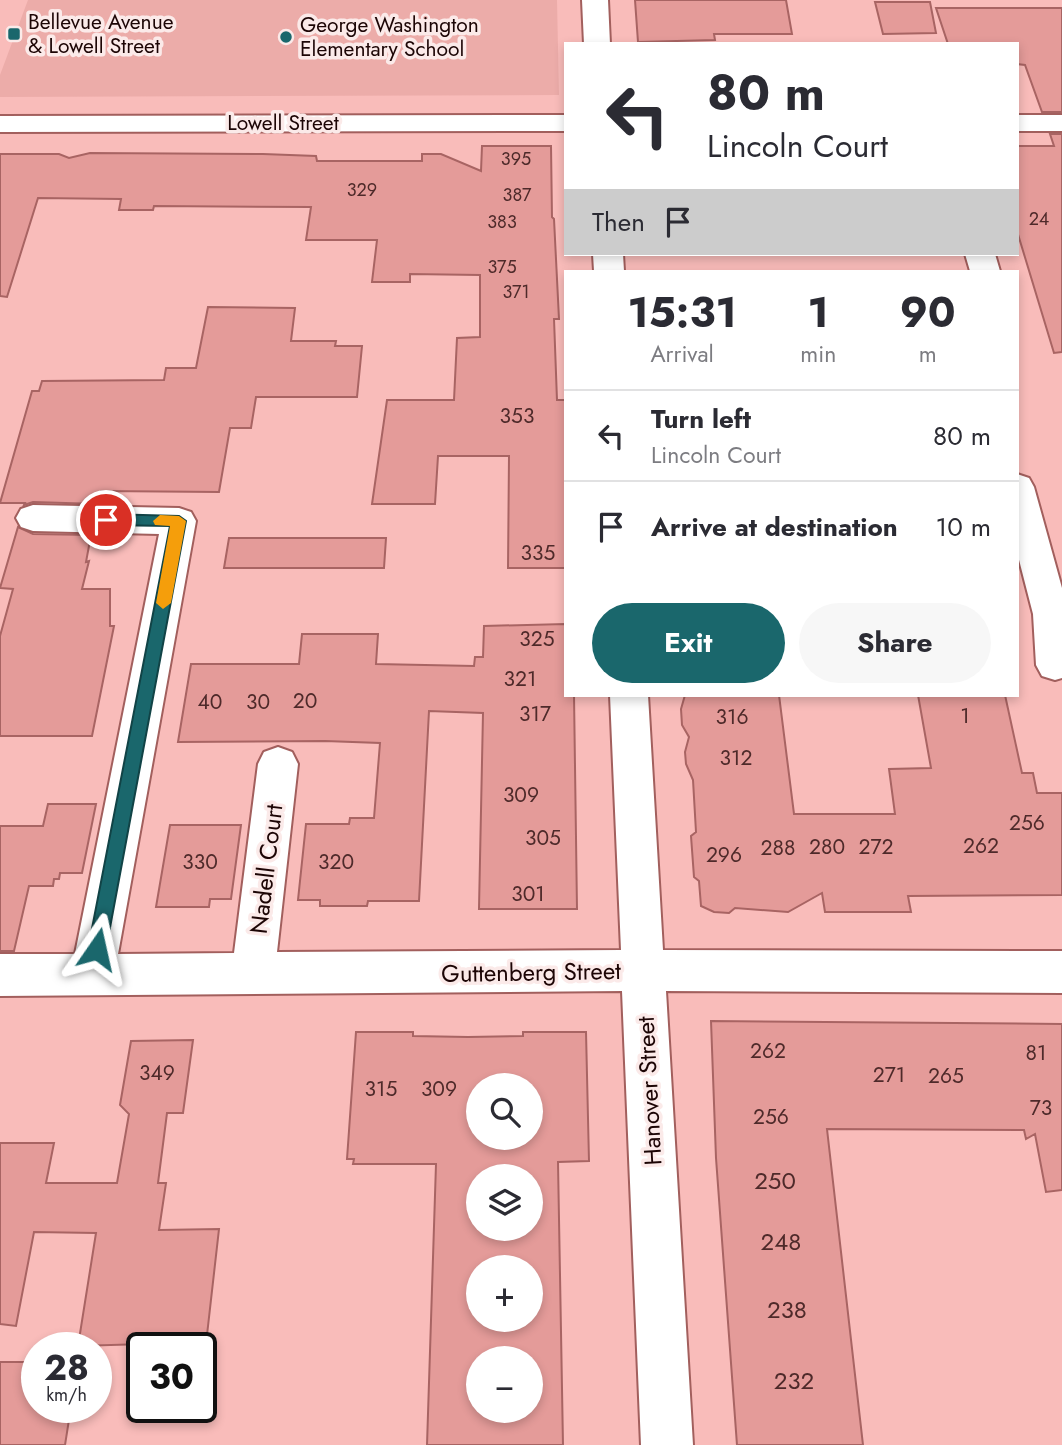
<!DOCTYPE html>
<html lang="en">
<head>
<meta charset="utf-8">
<style>
  :root { --surface:#fff; --page:#f7f7f7; --text:#2b2b33; --muted:#7c7c81; --line:#e1e1e2; --accent:#1a676c }
  body { margin:0; font-family:Jost,sans-serif; background:var(--page); color:var(--text); height:100vh; display:flex; flex-direction:column; font-size:26px; white-space:nowrap }
  * { box-sizing:border-box; margin:0 }
  p { font-size:23px; color:var(--muted) }
  .icon { flex:none; width:38px; height:38px; fill:none; stroke:currentColor; stroke-width:2; stroke-linecap:round; stroke-linejoin:round }
  .map { position:relative; flex:1; overflow:hidden }
  .details { position:absolute; left:564px; top:270px; width:455px; height:427px; display:flex; flex-direction:column; background:var(--surface); border-radius:0px; box-shadow:0 4px 10px #0003 }
  .details>* { flex:none }
  .banner { position:absolute; left:564px; top:42px; width:455px; height:214px; border-radius:0px; box-shadow:0 4px 10px #0003; background:#fff; color:var(--text); overflow:hidden }
  .fabs { position:absolute; left:466px; top:1073px; display:grid; gap:14px }
  .fabs a { display:grid; place-items:center; width:77px; height:77px; border-radius:50%; background:var(--surface); box-shadow:0 4px 10px #0003; font-size:35px }
  .speed { position:absolute; left:21px; top:1332px; display:flex; gap:14px; font-size:35px; font-weight:700; text-align:center }
  .speed>* { display:grid; place-content:center; width:91px; height:91px; border-radius:50%; background:var(--surface); box-shadow:0 4px 10px #0003; line-height:1 }
  .speed small { font-size:18px; font-weight:400 }
  .speed .limit { border:4px solid #111; border-radius:10px; background:#fff; color:#111 }
  .pin { position:absolute; display:grid; place-items:center; width:60px; height:60px; color:#fff; margin:-30px; border:4px solid #fff; border-radius:50%; box-shadow:0 2px 7px #0007 }
  .me { position:absolute; width:77px; margin:-38px; rotate:11deg; stroke-linejoin:round; filter:drop-shadow(0 0 5px #0008) }
  .turn { display:flex; align-items:center; gap:24px; height:147px; padding:0 28px; font-size:32px }
  .turn .icon { width:91px; height:91px; stroke-width:2.5 }
  .turn b { display:block; font-size:49px; line-height:60px }
  .then { display:flex; align-items:center; height:66px; padding:0 28px; background:#0003; gap:14px; font-size:26px }
  .eta { display:flex; justify-content:space-evenly; align-items:center; height:119px; text-align:center }
  .eta b { font-size:42px; font-weight:700; line-height:49px }
  .button { display:flex; gap:14px; margin-top:auto; padding:14px 28px }
  .button a { flex:1; height:80px; border-radius:42px; background:var(--accent); color:#fff; font-size:28px; font-weight:700; line-height:80px; text-align:center }
  .button a+a { background:var(--page); color:var(--text) }
  ul { padding:0; list-style:none }
  li { display:flex; align-items:center; gap:21px; height:91px; padding:0 28px; border-top:2px solid var(--line) }
  li div { flex:1 }
  li b { display:block; font-size:26px }
  li em { font-style:normal }
  .map>svg:first-child { display:block }
  .built { fill:#ecaca9 }
  .building { fill:#e49b99; stroke:#a86463; stroke-width:2; fill-rule:evenodd }
  .lines { fill:none; stroke-linecap:round; stroke-linejoin:round }
  .minor-casing { stroke:#a25f5d; stroke-width:4 }
  .minor { fill:#fff; fill-rule:evenodd }
  .route { fill:#1a676c; stroke:#114346; stroke-width:2 }
  .slow { fill:#f59e0b }
  .poi-dot { fill:#1a676c; stroke:#fbeae9; stroke-width:2.5 }
  .labels { text-anchor:middle; dominant-baseline:central; stroke-width:7; stroke-linejoin:round; paint-order:stroke }
  .far-number-label { font-size:18px; fill:#4e2a2a }
  .far-poi-label { font-size:21px; fill:#1c0505; stroke:#fbeae9; text-anchor:start }
  .far-street-label { font-size:21px; fill:#1c0505; stroke:#fbeae9 }
  .number-label { font-size:21px; fill:#4e2a2a }
  .street-label { font-size:24px; fill:#1c0505; stroke:#fbeae9 }
  .near-number-label { font-size:24px; fill:#4e2a2a }
</style>
</head>
<body>
<div class="map">
<svg width="1062" height="1445" viewBox="0 0 1062 1445">
  <rect width="100%" height="100%" fill="#f9bcba"/>
  <!-- built -->
  <path class="built" d="M28 0H557L559 95 0 97V75Z"/>
  <!-- building -->
  <path class="building" d="M635 0H786L792 34H714L715 40 638 42Z
    M875 2H930L936 33 883 34Z
    M936 8H1062V112H1042L1025 65 1017 64V44H948Z
    M1050 134H1062V352L1054 353 1017 231V146H1054Z
    M482 146H551L552 217 554 219 559 319H554L557 400H565V568H508L509 456H438L435 504H372L387 400H454L457 338 480 337V275L410 274V282H372L377 240H306L311 207 154 206 153 210H119L121 199 38 198 7 297 0 296V154H59L69 158 90 153 263 154 316 156 317 161H422V154H441L481 171Z
    M208 307 295 308 291 341H336L335 346H362L357 397H256L251 428H230L219 492 101 491 98 504 33 502 24 505 25 503H0L32 391H39L42 381 164 380 166 368H196Z
    M18 527 33 534 91 535 86 562 89 561 82 589H110V626H114L92 736H0V636L13 589 0 588Z
    M229 538H386L384 568H224Z
    M565 624V695H574L577 909H479L483 713 429 711 419 901H368L367 906H320V900H298L306 824H349L350 818H374L380 743 325 741 178 742 191 664H299L302 634H378L376 664 474 666 475 657H483L484 626Z
    M685 695H779L794 814H895L889 769 931 768 918 695H1005L1022 773H1033L1037 793H1062V895L908 896 911 912H825L822 893 788 912 735 908 729 913 714 912 701 906 699 881 694 877 691 836 696 832 693 780 686 764 685 752 689 737 682 725 681 709Z
    M48 804H96L82 873H60L59 879H54L53 886H29L14 951H0V826H43Z
    M170 825H241L231 899H210L209 907H156Z
    M711 1021 1062 1024V1190L1046 1192 1035 1134 1026 1139 1024 1130 827 1129 863 1445H737L716 1158Z
    M356 1032H413V1036L468 1037 523 1036V1032H586L589 1161 558 1162 563 1445H427L436 1164H353L354 1159H347ZM478 1085H530V1138H478ZM478 1176H530V1228H478ZM478 1267H530V1320H478ZM478 1358H530V1410H478Z
    M193 1040 183 1113H167L158 1183H166L159 1230 219 1229 207 1335 199 1348H146L144 1344 78 1346 96 1233 34 1232 16 1326 0 1324V1143H54L46 1183H117L129 1114 120 1105 131 1041Z
    M0 1362H37V1407H71L65 1445H0Z"/>
  <g class="lines">
    <!-- minor casing -->
    <g class="minor-casing">
      <path id="minor" d="M582 0H608L610 44H584Z
        M565 115V131L0 132V116Z
        M1017 115H1062V131H1017Z
        M593 254H623L624 271H594Z
        M965 254H995L1000 271H970Z
        M1017 474 1029 478 1034 487 1062 588V678L1055 680 1042 676 1036 665 1033 614 1017 552Z
        M33 505 179 508 191 512 196 521 118 954 234 953 258 764 264 752 278 747 292 752 298 764 277 952 621 950 610 695H648L663 950 1062 951V993L666 991 693 1445H641L622 991 0 996V954H75L159 534 33 531 21 527 16 518 21 509Z"/>
    </g>
    <!-- minor -->
    <use href="#minor" class="minor"/>
  </g>
  <!-- route -->
  <path class="route" d="M106 514 179 516 186 521 106 949 104 955 97 957 91 955 88 949 170 526 106 525 99 520Z"/>
  <!-- slow -->
  <path class="slow" d="M160 515 179 516 186 521 171 603 163 609 156 603 170 526 155 525 153 521Z"/>
  <!-- markers -->
  <g class="poi-dot">
    <rect x="7" y="27" width="14" height="14" rx="3.5"/>
    <circle cx="286" cy="37" r="7"/>
  </g>
  <g class="labels">
    <!-- far-number labels -->
    <g class="far-number-label">
      <text x="516" y="159">395</text>
      <text x="362" y="190">329</text>
      <text x="517" y="195">387</text>
      <text x="1039" y="219">24</text>
      <text x="502" y="222">383</text>
      <text x="502" y="267">375</text>
      <text x="516" y="292">371</text>
    </g>
    <!-- far-poi labels -->
    <g class="far-poi-label">
      <text x="28" y="22">Bellevue Avenue<tspan x="28" dy="24">&amp; Lowell Street</tspan></text>
      <text x="300" y="25">George Washington<tspan x="300" dy="24">Elementary School</tspan></text>
    </g>
    <!-- far-street labels -->
    <g class="far-street-label">
      <text x="283" y="123">Lowell Street</text>
    </g>
    <!-- number labels -->
    <g class="number-label">
      <text x="517" y="416">353</text>
      <text x="538" y="553">335</text>
      <text x="537" y="639">325</text>
      <text x="520" y="679">321</text>
      <text x="305" y="701">20</text>
      <text x="210" y="702">40</text>
      <text x="258" y="702">30</text>
      <text x="535" y="714">317</text>
      <text x="965" y="716">1</text>
      <text x="732" y="717">316</text>
      <text x="736" y="758">312</text>
      <text x="521" y="795">309</text>
      <text x="1027" y="823">256</text>
      <text x="543" y="838">305</text>
      <text x="981" y="846">262</text>
      <text x="827" y="847">280</text>
      <text x="876" y="847">272</text>
      <text x="778" y="848">288</text>
      <text x="724" y="855">296</text>
      <text x="200" y="862">330</text>
      <text x="336" y="862">320</text>
      <text x="528" y="894">301</text>
      <text x="768" y="1051">262</text>
      <text x="1036" y="1053">81</text>
      <text x="157" y="1073">349</text>
      <text x="889" y="1075">271</text>
      <text x="946" y="1076">265</text>
      <text x="381" y="1089">315</text>
      <text x="439" y="1089">309</text>
      <text x="1041" y="1108">73</text>
      <text x="771" y="1117">256</text>
    </g>
    <!-- street labels -->
    <g class="street-label">
      <text transform="translate(266 869) rotate(-83)">Nadell Court</text>
      <text transform="translate(531 972) rotate(-1)">Guttenberg Street</text>
      <text transform="translate(649 1091) rotate(-93)">Hanover Street</text>
    </g>
    <!-- near-number labels -->
    <g class="near-number-label">
      <text x="775" y="1180">250</text>
      <text x="781" y="1241">248</text>
      <text x="787" y="1309">238</text>
      <text x="794" y="1380">232</text>
    </g>
  </g>
</svg>
<div class="fabs">
<a><svg class="icon" aria-label="search" viewBox="0 0 24 24"><circle cx="10" cy="10" r="6"/><path d="M15 15l6 6"/></svg></a>
<a><svg class="icon" aria-label="layers" viewBox="0 0 24 24"><path d="M12 4l9 5-9 5-9-5zM3 14l9 5 9-5"/></svg></a>
<a>+</a>
<a>−</a>
</div>
<div class="speed"><div>28<small>km/h</small></div><div class="limit">30</div></div>
<div class="pin" style="left:106px;top:520px;background:#d93025"><svg class="icon" aria-label="arrive" viewBox="0 0 24 24"><path d="M6 21V4h12l-3 4 3 4H6"/></svg></div>
<svg class="me" style="left:97px;top:949px" viewBox="-20 -20 40 40"><path d="M0-17L14 15 0 8-14 15z" fill="#1a676c" stroke="#fff" stroke-width="4"/></svg>
<div class="banner">
<div class="turn"><svg class="icon" aria-label="left" viewBox="0 0 24 24"><path d="M17 20v-9H6M10 6l-5 5 5 5"/></svg><div><b>80 m</b>Lincoln Court</div></div>
<div class="then">Then<svg class="icon" aria-label="arrive" viewBox="0 0 24 24"><path d="M6 21V4h12l-3 4 3 4H6"/></svg></div>
</div>
<section class="details">
<div class="eta">
<div><b>15:31</b><p>Arrival</p></div>
<div><b>1</b><p>min</p></div>
<div><b>90</b><p>m</p></div>
</div>
<ul>
<li><svg class="icon" aria-label="left" viewBox="0 0 24 24"><path d="M17 20v-9H6M10 6l-5 5 5 5"/></svg><div><b>Turn left</b><p>Lincoln Court</p></div><em>80 m</em></li>
<li><svg class="icon" aria-label="arrive" viewBox="0 0 24 24"><path d="M6 21V4h12l-3 4 3 4H6"/></svg><div><b>Arrive at destination</b></div><em>10 m</em></li>
</ul>
<div class="button"><a>Exit</a><a>Share</a></div>
</section>
</div>
</body>
</html>
